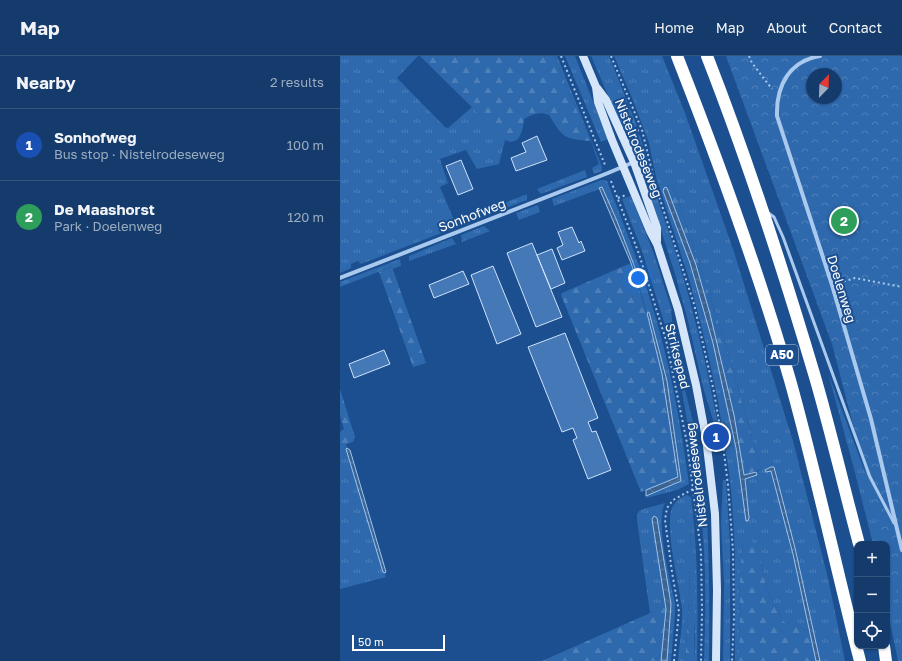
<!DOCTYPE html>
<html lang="en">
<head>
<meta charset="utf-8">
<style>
	body { margin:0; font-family:"Golos Text",sans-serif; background:#1d4271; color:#f1f3f6 }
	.controls { position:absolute; right:12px; bottom:12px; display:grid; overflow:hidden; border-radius:8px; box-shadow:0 1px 3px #0004 }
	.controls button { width:36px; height:36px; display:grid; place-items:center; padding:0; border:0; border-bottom:1px solid #33557e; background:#143b6b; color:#f1f3f6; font:20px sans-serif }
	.compass { position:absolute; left:466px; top:12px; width:36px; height:36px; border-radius:50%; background:#143b6b; box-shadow:0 1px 3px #0004; rotate:23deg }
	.scale { position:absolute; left:12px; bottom:10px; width:93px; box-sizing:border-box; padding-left:4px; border:2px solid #fff; border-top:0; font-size:11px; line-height:14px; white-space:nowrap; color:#fff; -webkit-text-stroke:3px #1b4f8f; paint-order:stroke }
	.you { position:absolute; left:298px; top:222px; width:14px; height:14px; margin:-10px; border:3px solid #fff; border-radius:50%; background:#1a73e8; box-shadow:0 0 0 6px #1a73e833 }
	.badge { display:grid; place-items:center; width:26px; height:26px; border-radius:50%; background:#8c9099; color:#fff; font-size:13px; font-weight:700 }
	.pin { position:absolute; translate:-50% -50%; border:2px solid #fff; box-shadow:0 1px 4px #0006 }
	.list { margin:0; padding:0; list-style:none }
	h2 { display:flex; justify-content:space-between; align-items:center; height:52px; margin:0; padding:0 16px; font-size:17px }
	h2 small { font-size:13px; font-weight:400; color:#9dadc1 }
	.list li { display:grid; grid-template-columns:26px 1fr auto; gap:12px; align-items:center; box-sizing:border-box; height:72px; padding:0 16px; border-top:1px solid #33557e }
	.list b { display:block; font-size:15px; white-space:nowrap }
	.list p { margin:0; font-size:13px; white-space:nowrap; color:#9dadc1 }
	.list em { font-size:13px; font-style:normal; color:#9dadc1 }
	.icon { flex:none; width:22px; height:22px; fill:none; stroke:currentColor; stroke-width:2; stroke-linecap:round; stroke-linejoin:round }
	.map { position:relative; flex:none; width:562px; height:605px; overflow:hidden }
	header { display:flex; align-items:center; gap:24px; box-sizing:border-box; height:56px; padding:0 20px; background:#143b6b; border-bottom:1px solid #33557e }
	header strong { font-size:19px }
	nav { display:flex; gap:22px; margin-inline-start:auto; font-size:14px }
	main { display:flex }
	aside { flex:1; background:#143b6b }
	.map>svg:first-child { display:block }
</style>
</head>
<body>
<header>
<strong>Map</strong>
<nav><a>Home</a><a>Map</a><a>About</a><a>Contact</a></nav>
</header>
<main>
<aside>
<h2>Nearby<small>2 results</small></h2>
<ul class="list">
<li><span class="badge" style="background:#1a4fb4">1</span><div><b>Sonhofweg</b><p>Bus stop · Nistelrodeseweg</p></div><em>100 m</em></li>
<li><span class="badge" style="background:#2e9e5b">2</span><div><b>De Maashorst</b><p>Park · Doelenweg</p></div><em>120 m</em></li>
</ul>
</aside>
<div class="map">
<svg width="562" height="605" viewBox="0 0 562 605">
	<defs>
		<pattern id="grass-tufts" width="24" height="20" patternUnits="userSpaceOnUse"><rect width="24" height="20" fill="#2e69ad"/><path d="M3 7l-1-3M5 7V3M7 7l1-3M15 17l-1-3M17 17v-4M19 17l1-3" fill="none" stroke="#4d80b9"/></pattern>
		<pattern id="forest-firs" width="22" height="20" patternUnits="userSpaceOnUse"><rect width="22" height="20" fill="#2e69ad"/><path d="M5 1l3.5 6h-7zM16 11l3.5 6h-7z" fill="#4d80b9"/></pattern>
		<pattern id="park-crowns" width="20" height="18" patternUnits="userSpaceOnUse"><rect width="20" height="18" fill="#2e69ad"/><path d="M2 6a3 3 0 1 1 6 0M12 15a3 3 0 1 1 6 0" fill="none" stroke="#4d80b9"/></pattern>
		<pattern id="water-waves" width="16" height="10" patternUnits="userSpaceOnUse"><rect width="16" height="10" fill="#3c6290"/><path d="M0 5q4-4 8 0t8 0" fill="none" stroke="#597aa1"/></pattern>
	</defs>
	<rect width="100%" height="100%" fill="#1b4f8f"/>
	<!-- grass -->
	<path fill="url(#grass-tufts)" fill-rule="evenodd" d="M0,0H78L57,22L105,71L108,72L132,51L165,84L159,108L137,113L126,94L100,103L108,127L100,131L117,171L21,208L18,205L11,208V212L0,217Z
		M214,0H217L262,111V115L254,118L252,112L259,108L251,85L228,35Z
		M225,0H235L268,83L261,86Z
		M251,0H269L297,70L284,76Z
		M274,0H322L345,57L393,193L453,385L488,522L505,605H480L455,492L434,411L425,414L426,416L431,415L453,498L470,575L444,566L427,534L421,507L404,484L400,511L399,605H395V496L392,444L389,416L378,345L367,293L350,226L316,121L309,87L293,44ZM333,129L384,283L421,413L416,416L417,419L405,423L409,462V464L407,465L396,392L373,287L350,207L323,135L325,131Z
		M296,77L300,80L302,86L311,126L306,128L291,89L287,81Z
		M245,114L247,121L201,138L197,133Z
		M261,124H264L267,125C283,166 299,207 312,249C330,307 341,368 349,428L337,434L306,442V440L341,425L327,325L309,256L307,257L299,231L302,230L262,132L214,150L212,143Z
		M312,132L314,133C327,171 341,210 351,249C362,290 371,332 379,374H376L363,331L348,265L335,218L308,133Z
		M187,138V144L148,159L146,154Z
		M291,140L314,198L332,255H331L335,288H333L334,295H333L302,195L282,143Z
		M198,149L200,156L179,164L176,157Z
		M144,170L150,175L122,186L121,179Z
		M112,182L116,188L69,205V200Z
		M60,203L61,210L52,213L51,211L0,231V226Z
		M488,317L524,413L535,438L562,522V605H558L547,551V488H533L513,409Z
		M345,334L360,394L363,419L357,425L342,335Z
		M6,388L7,392L6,393L46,521L0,533V390Z
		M383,424H386L390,490V605H383L384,528L381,466Z
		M358,437L366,441C369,496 370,550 369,605H364C366,549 367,493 358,437Z
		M347,439L351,441C358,496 358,550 357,605H354L355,582L351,467L349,546L345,605H338C339,589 343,568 342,553C340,531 323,468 333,450C336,444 342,441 347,439Z
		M325,447C315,465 330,524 335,546V557L331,605H327L331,548L317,462L312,463L326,551L310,557L297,464V458L300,454Z"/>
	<!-- forest -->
	<path fill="url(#forest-firs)" d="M80,0H214L228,35L251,85C224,83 223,82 209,59C200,55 192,58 184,63C183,74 180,91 165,84Z
		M333,129L384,283L421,413L404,419L394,359L370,258L356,209L327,132L326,131Z
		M291,207L308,262L322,318L338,421L301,436L221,239L222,237Z
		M52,211L86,307L73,311L39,216Z
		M0,333L15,381L13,386L0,390V376L4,373L0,360Z
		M351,459L355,529L354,605H345L349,546Z
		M410,479L421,507L427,534L444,566L470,575L476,605H399L400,511L404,484Z
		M326,551L321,605H202L317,554Z"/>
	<!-- park -->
	<path fill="url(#park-crowns)" fill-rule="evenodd" d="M386,0H562V558L547,501V488H544L492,288ZM472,18H496V42H472Z"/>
	<!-- water -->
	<path fill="url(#water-waves)" stroke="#9cc4f0" d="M262,131L277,165L302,230L299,231L291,207L260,134L259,132Z
		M326,131L327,132L356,209L370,258L394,359L404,419L416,416L417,419L405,423L409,462L408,465H406L396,392L373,287L350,207L323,135L324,132Z
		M309,256L327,325L341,425L306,440V434L338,421L322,318L307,257Z
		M7,392L10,394L46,516L45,517L43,516L6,393Z
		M431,411H434L455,492L480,605H476L453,498L431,415L426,416L425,414Z
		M314,460L317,462L331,548L327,605H321L326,553L312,463Z"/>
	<!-- building -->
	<path fill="#4478b7" stroke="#cfe3fa" d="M197,80L207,104L176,115L171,102L186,96L182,87Z
		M121,104L133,133L118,139L106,110Z
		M232,171L239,187L241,185L245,195L222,204L217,192L223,189L218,176Z
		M192,187L222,261L196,271L167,197Z
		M212,193L225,227L211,233L197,199Z
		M153,210L181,278L157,288L131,219Z
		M123,215L129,228L94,242L89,229Z
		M225,277L258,362L248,366L252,376L256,375L271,414L248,423L233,384L237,382L233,372L222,376L188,291Z
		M44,294L50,308L14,322L9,308Z"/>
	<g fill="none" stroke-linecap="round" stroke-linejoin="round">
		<!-- path -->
		<path stroke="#a9c9ee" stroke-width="2" stroke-dasharray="2 3" stroke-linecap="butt" d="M221,0L265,109
			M271,0L302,74L315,128L354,248L374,336L383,389L388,429L393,494L394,561L392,605
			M409,0L412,7L432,33
			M292,75L302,74
			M271,125L299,198L326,284L347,387L361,496L362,556L361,605
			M278,142L286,139
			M499,227L515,222L562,231
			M334,605L339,556L332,516L325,464L327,452L333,444L353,433"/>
		<!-- lane -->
		<path stroke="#a9c9ee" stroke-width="3" d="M427,156L434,161L443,181L530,421L554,467"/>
		<!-- street -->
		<path stroke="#a9c9ee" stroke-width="4" d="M480,0C449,5 436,30 437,60L492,229L531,363L562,494
			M0,222L268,117L294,106"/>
		<!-- secondary -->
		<path stroke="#d6e6fa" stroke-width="8" d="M243,0L256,31L258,46L272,84L310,175L317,188L338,253L356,329L366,382L375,458L377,534L376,605
			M257,32L266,44L294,106L317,172V185"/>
		<!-- highway -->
		<path stroke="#fff" stroke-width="12" d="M337,0C379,107 418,214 450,324C476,417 496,512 520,605
			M367,0C408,105 443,213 475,321C491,376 504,432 519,488
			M544,590L546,605"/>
	</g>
	<g text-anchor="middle" stroke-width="4" stroke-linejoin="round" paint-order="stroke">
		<!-- shield labels -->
		<rect fill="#1b4f8f" stroke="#bbcadd" stroke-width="1" x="426" y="289" width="32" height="20" rx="3"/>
		<g font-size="12" font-weight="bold" fill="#fff">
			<text x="442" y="303">A50</text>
		</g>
		<!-- street labels -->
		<g font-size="13" fill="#fff" stroke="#1b4f8f">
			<text transform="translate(299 92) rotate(68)" y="5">Nistelrodeseweg</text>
			<text transform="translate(132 159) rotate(-21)" y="5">Sonhofweg</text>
			<text transform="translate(502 233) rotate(73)" y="5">Doelenweg</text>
			<text transform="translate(338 300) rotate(76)" y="5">Striksepad</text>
			<text transform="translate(356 419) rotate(-97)" y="5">Nistelrodeseweg</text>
		</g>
	</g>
</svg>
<div class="controls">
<button>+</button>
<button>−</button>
<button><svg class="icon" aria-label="locate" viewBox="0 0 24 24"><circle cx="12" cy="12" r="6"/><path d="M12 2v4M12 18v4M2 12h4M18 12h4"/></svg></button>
</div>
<svg class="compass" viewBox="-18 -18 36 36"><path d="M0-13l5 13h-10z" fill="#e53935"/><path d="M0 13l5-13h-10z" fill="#9dadc1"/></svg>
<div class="scale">50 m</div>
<div class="you"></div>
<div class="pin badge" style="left:376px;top:381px;background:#1a4fb4">1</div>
<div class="pin badge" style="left:504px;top:165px;background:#2e9e5b">2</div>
</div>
</main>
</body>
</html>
